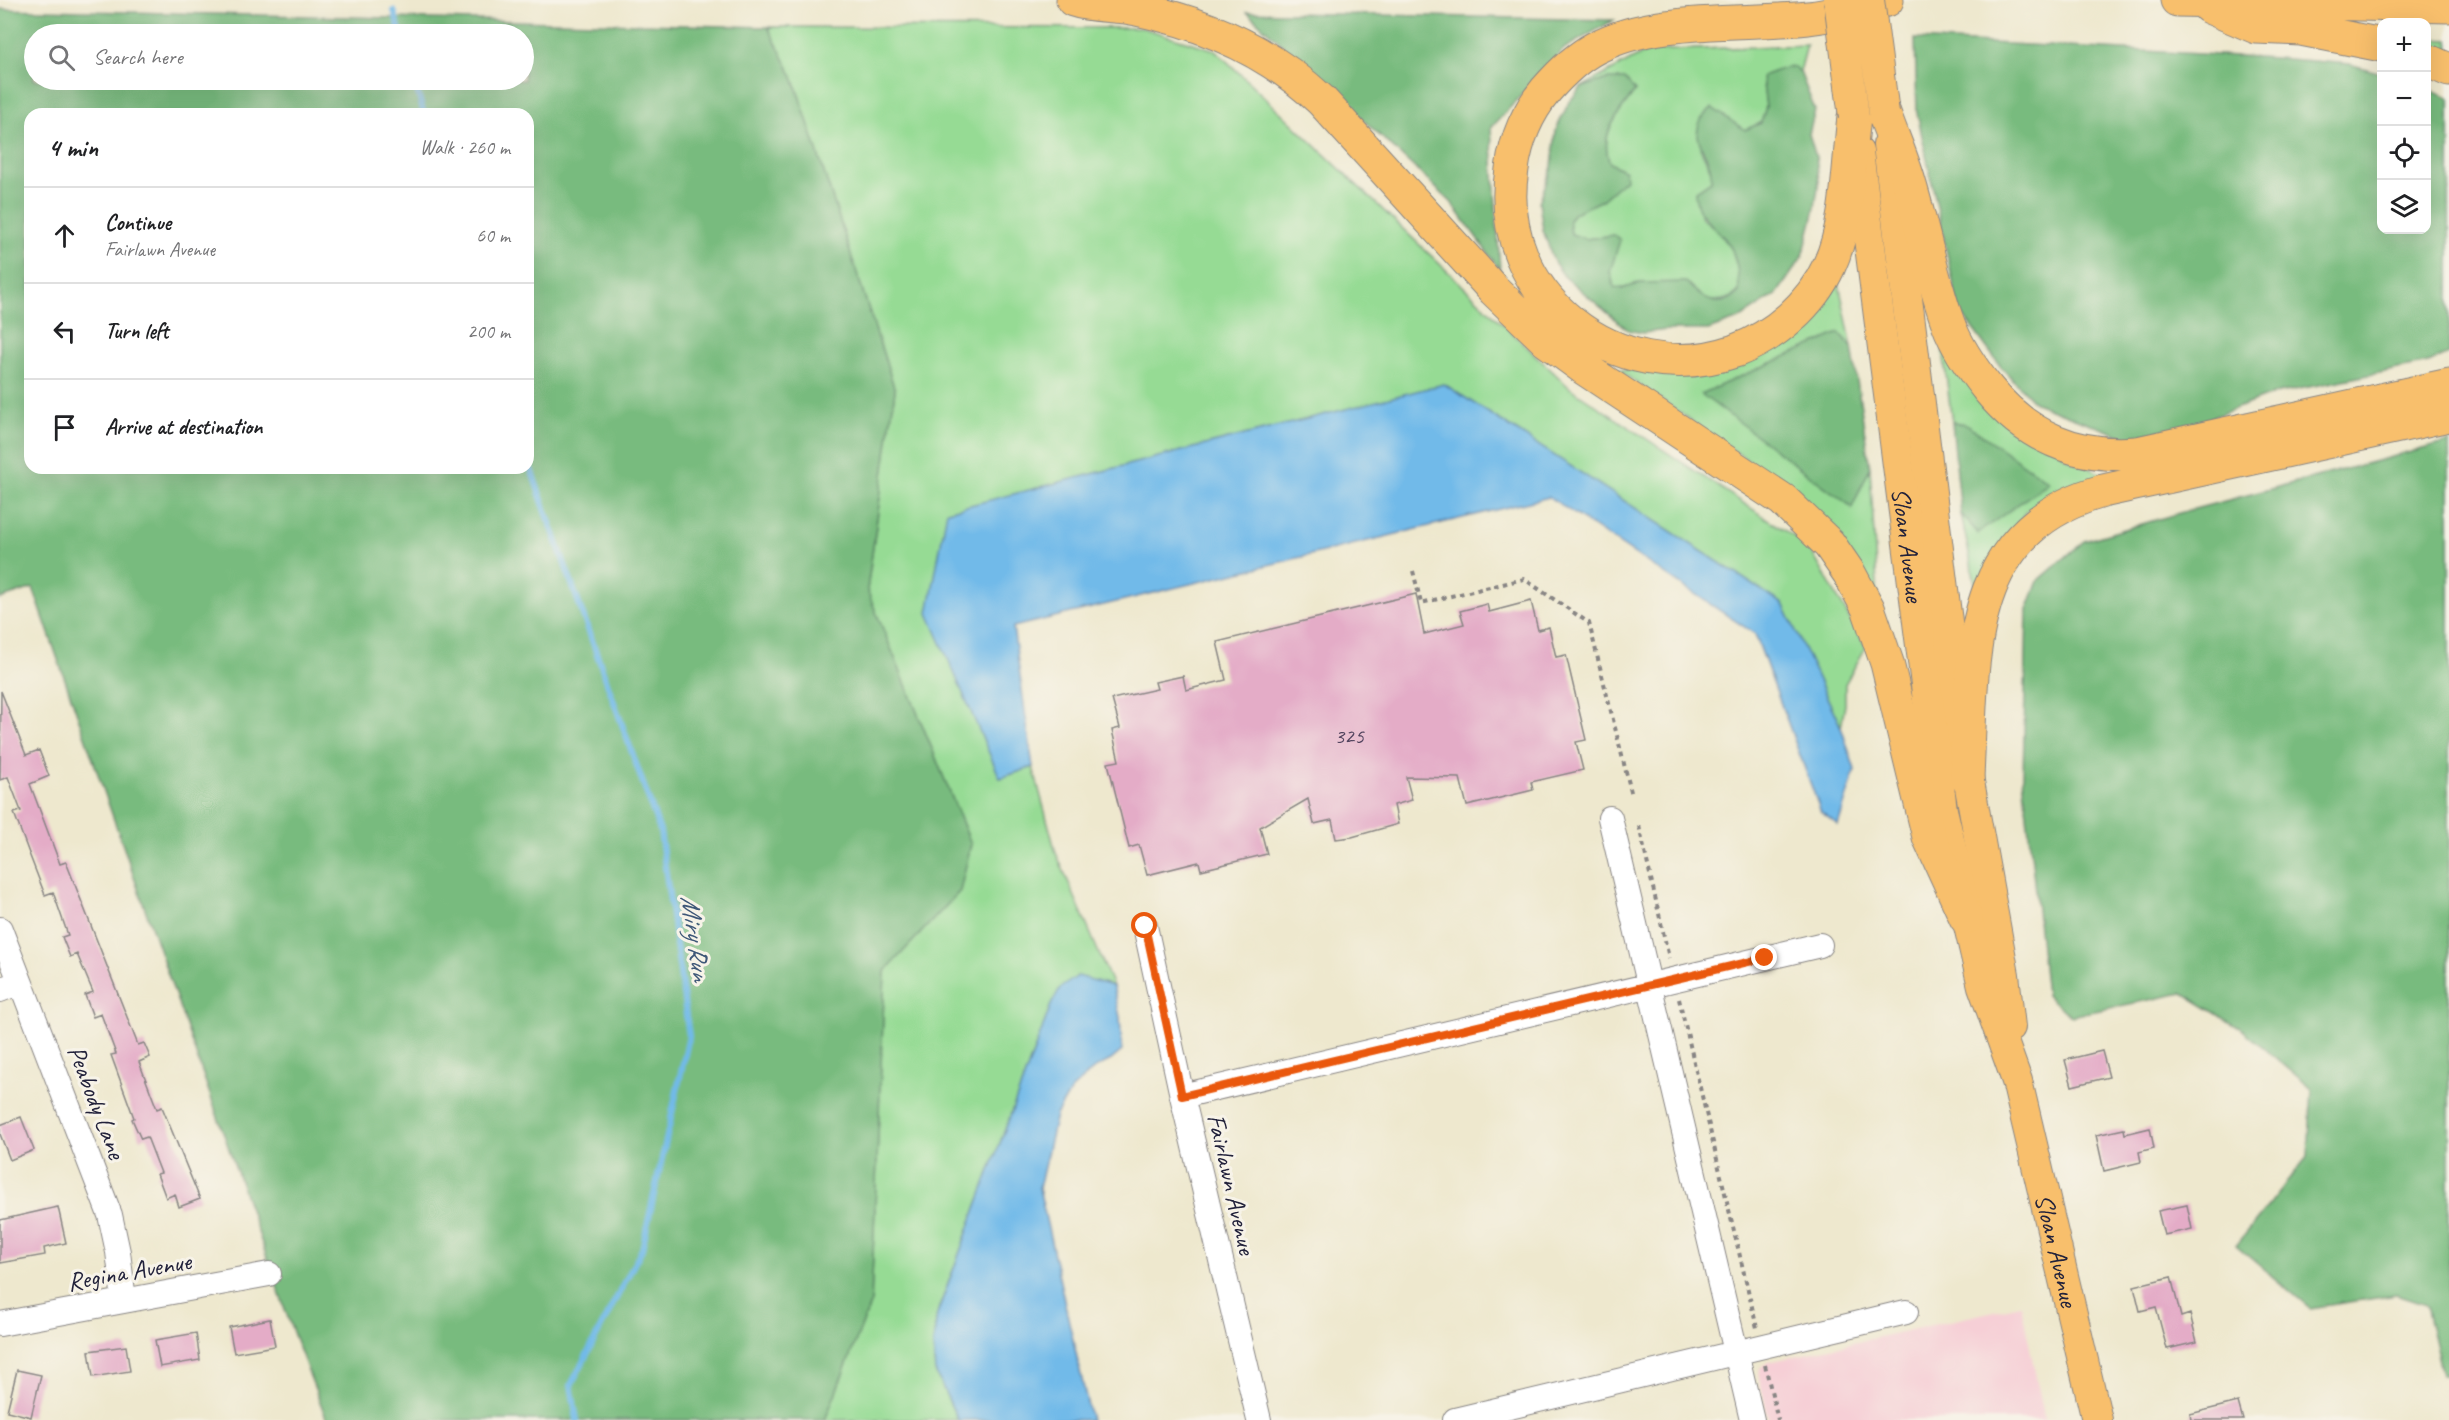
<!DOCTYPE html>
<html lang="en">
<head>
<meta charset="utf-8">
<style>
	body { margin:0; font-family:Caveat,sans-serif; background:#f2f2f2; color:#202124 }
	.controls { position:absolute; right:18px; top:18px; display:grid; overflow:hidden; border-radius:12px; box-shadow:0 6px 24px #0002 }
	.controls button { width:54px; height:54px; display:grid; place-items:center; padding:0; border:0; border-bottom:2px solid #e0e0e0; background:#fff; color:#202124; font:30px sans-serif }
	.stop { position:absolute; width:18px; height:18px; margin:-14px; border:4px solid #ea580c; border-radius:50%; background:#fff }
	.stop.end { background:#ea580c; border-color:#fff; box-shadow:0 2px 6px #0008 }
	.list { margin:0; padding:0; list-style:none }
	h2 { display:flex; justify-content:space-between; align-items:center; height:78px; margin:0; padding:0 24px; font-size:26px }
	h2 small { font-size:20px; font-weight:400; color:#757577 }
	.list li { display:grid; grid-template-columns:39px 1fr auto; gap:18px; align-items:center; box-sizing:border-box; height:96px; padding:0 24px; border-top:2px solid #e0e0e0 }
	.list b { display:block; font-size:22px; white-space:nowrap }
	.list p { margin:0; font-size:20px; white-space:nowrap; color:#757577 }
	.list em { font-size:20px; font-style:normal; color:#757577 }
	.icon { flex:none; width:33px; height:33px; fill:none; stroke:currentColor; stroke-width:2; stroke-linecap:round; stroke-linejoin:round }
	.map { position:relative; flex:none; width:2449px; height:1420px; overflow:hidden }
	.search { position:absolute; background:#fff; box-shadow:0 6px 24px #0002; left:24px; top:24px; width:510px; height:66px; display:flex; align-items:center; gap:15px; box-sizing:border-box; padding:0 21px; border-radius:33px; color:#757577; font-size:22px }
	.panel { position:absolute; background:#fff; box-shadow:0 6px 24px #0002; left:24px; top:108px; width:510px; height:366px; border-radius:18px }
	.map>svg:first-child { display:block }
</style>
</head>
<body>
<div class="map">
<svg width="2449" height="1420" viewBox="0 0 2449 1420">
	<rect width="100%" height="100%" fill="#f7f3e8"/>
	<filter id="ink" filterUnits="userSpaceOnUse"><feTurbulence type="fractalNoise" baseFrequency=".0167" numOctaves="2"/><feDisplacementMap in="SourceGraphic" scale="12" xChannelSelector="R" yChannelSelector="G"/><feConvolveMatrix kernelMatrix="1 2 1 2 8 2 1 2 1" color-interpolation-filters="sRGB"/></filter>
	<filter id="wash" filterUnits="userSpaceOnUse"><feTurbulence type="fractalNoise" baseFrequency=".008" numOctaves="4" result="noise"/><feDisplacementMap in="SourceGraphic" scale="24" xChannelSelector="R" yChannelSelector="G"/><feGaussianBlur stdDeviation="1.35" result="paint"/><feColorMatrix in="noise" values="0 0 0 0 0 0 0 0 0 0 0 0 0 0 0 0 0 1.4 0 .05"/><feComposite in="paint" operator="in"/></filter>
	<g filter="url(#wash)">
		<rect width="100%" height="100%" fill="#eee8ce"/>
		<!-- built -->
		<path fill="#f6cfd6" d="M2021,1305L2045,1420H1769L1759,1378L1760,1368L1769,1362Z"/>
		<!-- green -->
		<path fill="#96db94" stroke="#5c7e68" stroke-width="1.5" d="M768,27L1143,28L1215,50L1570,388L1808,546L1866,647L1845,684V705L1841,727L1783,604L1444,384L947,511L1000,778L1033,767L1056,853L1113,986L1077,976L1051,1005L937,1314L933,1344L935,1371L958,1420H825L871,1302L885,971L960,891L971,844L867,590L895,390L793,77Z
			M2426,39L2449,40V53L2427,41Z
			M1807,45L1800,72L1795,67L1762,76L1766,107L1761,123L1700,148L1712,173L1711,181L1695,192L1702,218L1716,229L1732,249L1739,274V291C1714,317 1671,283 1641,283C1631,283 1625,290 1614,287L1610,272L1614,235L1586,239L1571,234L1569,220L1574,213L1602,200L1625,171L1610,163C1598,132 1618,116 1635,91L1607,79L1580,88L1647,51Z
			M1839,284L1852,347L1839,333L1852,507L1870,468L1878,602L1762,470L1618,370L1718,367L1792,334Z
			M1943,350L2067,458L2108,477L2026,511L1976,588L1961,514L1978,533L1966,424L1952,422Z"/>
		<!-- forest -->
		<path fill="#78bb7e" stroke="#4d6e5c" stroke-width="1.5" fill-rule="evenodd" d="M0,9L768,27L793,77L895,390L867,590L971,844L960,891L885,971L871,1302L825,1420H327L294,1335L33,588L0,599ZM34,34H524V80H34ZM30,114H528V468H30Z
			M1247,12L1614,20L1565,48L1491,128L1500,270L1451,202Z
			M1915,39L2276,58L2350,64L2381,73L2382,230H2426L2427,89L2449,98V354L2428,363L2274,394L2200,422L2127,438L2035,403L2001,367L1959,310L1917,113Z
			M1787,67H1795L1800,72L1815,110L1809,134L1816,157L1819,181L1814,213L1803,256L1777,294L1739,319L1708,330H1666L1643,333L1628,330L1564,276L1554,262L1543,230L1539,202L1552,167L1556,130L1569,102L1581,88L1607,79H1625L1635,91C1618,116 1598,132 1610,163L1625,171L1626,179L1602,200L1574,213L1569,220L1571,234L1586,239L1614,235L1620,240L1610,272L1614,287L1622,289L1640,283L1686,282C1702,299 1719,312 1739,292C1739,278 1738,263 1732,250C1721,226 1696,222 1695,192L1711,181C1715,153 1678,135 1712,108L1745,130L1761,123L1766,107L1762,76Z
			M1839,333L1852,347L1870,468L1852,507L1701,394Z
			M1952,422L1966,424L2049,482L1978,533L1961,514Z
			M2449,442V1375L2442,1374L2426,1305L2396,1295L2310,1308L2236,1246L2308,1156L2312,1089L2243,1030L2183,993L2071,1016L2046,995L2023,777L2027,610L2038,581L2084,541L2183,512Z"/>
		<!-- water -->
		<path fill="#71bae9" stroke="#4a6e92" stroke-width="1.5" d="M1444,384L1783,604L1841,727L1855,770L1838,825L1821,812L1755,634L1549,497L1013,627L1033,767L1000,778L928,613L947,511Z
			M1078,976L1113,986L1120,1017L1122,1051L1111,1060L1095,1068L1071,1090L1056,1115L1039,1188L1091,1420H958L935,1371L933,1344L937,1314L1051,1005L1060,988Z"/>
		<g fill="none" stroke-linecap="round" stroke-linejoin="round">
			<!-- stream -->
			<path stroke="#71bae9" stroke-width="6" d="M394,11L401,34
				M414,80L424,114
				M528,461L660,831L689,1036L642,1249L571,1385L577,1420"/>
		</g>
		<g id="blocks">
			<!-- building -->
			<path fill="#e4acc7" d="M1416,594L1424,634L1464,624L1460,611L1487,604L1489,612L1531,601L1538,630L1549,627L1556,657L1566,655L1586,740L1576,742L1583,770L1531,782L1533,790L1467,806L1460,778L1406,777L1412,800L1394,805L1398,824L1352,837L1336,839L1332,820L1314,824L1308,799L1260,827L1267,854L1201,870L1199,862L1147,875L1139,845L1129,848L1108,763L1119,761L1112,730L1120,728L1112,699L1157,689L1155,682L1183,676L1186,690L1226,680L1217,642Z
				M1,691L26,755L39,750L49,776L30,784L60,864L66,862L138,1045L144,1043L150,1057L139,1062L157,1109L162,1107L200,1199L179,1207L175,1194L166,1198L157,1174L161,1173L147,1137L141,1139L132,1119L134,1118L111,1055L116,1054L101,1014L93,1017L85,995L93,992L77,954L70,957L62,937L68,935L53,892L45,895L30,856L14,813L21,811L8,777L0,780Z
				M2102,1051L2109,1077L2072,1086L2065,1060Z
				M21,1117L34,1150L10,1160L0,1134V1125Z
				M2150,1128L2154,1148L2139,1152L2141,1162L2104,1171L2096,1135L2124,1129L2125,1134Z
				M2187,1205L2192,1229L2164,1235L2158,1211Z
				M58,1207L66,1243L44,1248L45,1255L0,1263V1220Z
				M2171,1277L2181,1317L2190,1314L2197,1342L2167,1349L2156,1307L2140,1311L2134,1286Z
				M270,1319L275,1346L234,1353L229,1327Z
				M196,1333L200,1360L160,1367L155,1340Z
				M126,1346L130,1371L93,1377L89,1351Z
				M17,1370L41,1375L31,1417L7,1411Z
				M2238,1402L2243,1420H2191L2190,1414Z"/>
		</g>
	</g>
	<g filter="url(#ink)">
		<use href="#blocks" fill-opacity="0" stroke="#888584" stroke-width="1.5"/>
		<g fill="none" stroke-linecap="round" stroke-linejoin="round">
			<defs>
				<path id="minor" d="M1610,818L1752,1420
					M1145,926L1182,1096L1259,1420
					M0,929L110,1215L118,1252L124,1300
					M0,990L20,982
					M1182,1096L1820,945
					M0,1324L269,1274
					M1455,1420L1906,1312"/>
				<g id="major">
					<path d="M1888,145L1962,743L2004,975L2010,1027"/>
					<path id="s1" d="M1858,152L1942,810L1983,986L2017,1081L2097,1420"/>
				</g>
				<path id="highway" d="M1073,0C1093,7 1116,4 1137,9C1205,23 1270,52 1321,100L1494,290L1547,341L1585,369L1783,500L1829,544L1849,573L1868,608L1887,663L1929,837L1966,918
					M2177,0L2449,6
					M2209,7L2256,27L2301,29L2382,45
					M2426,60L2449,70
					M1884,113C1892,136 1902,158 1909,182C1923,228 1931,277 1948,323C1957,348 1972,369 1988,389C2027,437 2076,458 2137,453L2449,385
					M1854,117C1848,164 1849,223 1829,266C1811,305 1775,336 1735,351C1617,392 1492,295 1512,169C1516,140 1527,113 1546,90C1560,74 1576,58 1595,48C1654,16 1742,25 1808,18C1834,16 1861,6 1887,0
					M1967,778C1973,659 1962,530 2103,491L2449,415"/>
			</defs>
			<!-- minor casing -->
			<use href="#minor" stroke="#888584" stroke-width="26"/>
			<!-- major casing -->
			<use href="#major" stroke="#888584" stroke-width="32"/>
			<!-- highway casing -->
			<use href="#highway" stroke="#888584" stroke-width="35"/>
			<!-- path -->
			<path stroke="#888584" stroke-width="4" stroke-dasharray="4.5 4.5" stroke-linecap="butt" d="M1413,571L1421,603L1524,579L1589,623L1632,796
				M1639,826L1669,958
				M1679,999L1757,1328
				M1765,1365L1778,1420"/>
			<!-- minor -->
			<use href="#minor" stroke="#fff" stroke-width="24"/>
			<!-- major -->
			<use href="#major" stroke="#f8bf6c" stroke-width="30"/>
			<!-- highway -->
			<use href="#highway" stroke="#f8bf6c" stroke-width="33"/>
			<defs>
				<path id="major-bridge" d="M1839,0L1854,117
					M1869,0L1884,113"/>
			</defs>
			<!-- major-bridge casing -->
			<use href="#major-bridge" stroke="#888584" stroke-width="32" stroke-linecap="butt"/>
			<!-- major-bridge -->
			<use href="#major-bridge" stroke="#f8bf6c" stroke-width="30"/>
		</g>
	</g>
	<g fill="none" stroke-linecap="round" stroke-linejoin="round" filter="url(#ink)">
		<!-- route -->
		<path stroke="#ea580c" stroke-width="8" d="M1145,926L1182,1096L1765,958"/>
	</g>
	<g text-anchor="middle" stroke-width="6" stroke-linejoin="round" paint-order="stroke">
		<!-- number labels -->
		<g font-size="22" fill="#52445e">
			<text x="1349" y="743">325</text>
		</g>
		<!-- street labels -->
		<g font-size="26" fill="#22223b" stroke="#f7f3e8">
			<text dy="9" stroke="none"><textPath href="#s1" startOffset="396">Sloan Avenue</textPath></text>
			<text transform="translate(97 1102) rotate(69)" y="9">Peabody Lane</text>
			<text transform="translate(1232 1184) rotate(77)" y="9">Fairlawn Avenue</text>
			<text dy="9" stroke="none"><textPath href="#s1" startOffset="1119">Sloan Avenue</textPath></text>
			<text transform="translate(129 1271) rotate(-10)" y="9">Regina Avenue</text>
		</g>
		<!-- water labels -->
		<g font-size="27" font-style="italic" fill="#3e5778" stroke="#f7f3e8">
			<text transform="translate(696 938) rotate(82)" y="9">Miry Run</text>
		</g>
	</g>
</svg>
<div class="controls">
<button>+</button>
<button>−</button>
<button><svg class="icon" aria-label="locate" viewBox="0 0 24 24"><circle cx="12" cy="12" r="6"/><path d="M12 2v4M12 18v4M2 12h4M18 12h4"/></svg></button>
<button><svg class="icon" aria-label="layers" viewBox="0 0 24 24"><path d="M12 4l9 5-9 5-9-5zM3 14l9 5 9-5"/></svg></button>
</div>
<div class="stop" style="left:1145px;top:926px"></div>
<div class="stop end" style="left:1765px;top:958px"></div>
<div class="search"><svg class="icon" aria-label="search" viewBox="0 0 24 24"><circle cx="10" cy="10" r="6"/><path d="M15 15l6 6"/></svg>Search here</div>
<section class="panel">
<h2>4 min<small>Walk · 260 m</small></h2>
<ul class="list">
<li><svg class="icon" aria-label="ahead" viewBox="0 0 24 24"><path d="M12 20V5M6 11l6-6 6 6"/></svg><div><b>Continue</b><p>Fairlawn Avenue</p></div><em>60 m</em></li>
<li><svg class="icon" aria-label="left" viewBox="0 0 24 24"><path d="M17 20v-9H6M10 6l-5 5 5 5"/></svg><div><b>Turn left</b></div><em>200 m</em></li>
<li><svg class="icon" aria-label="arrive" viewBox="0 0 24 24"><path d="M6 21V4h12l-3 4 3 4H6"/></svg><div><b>Arrive at destination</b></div></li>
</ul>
</section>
</div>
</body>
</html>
